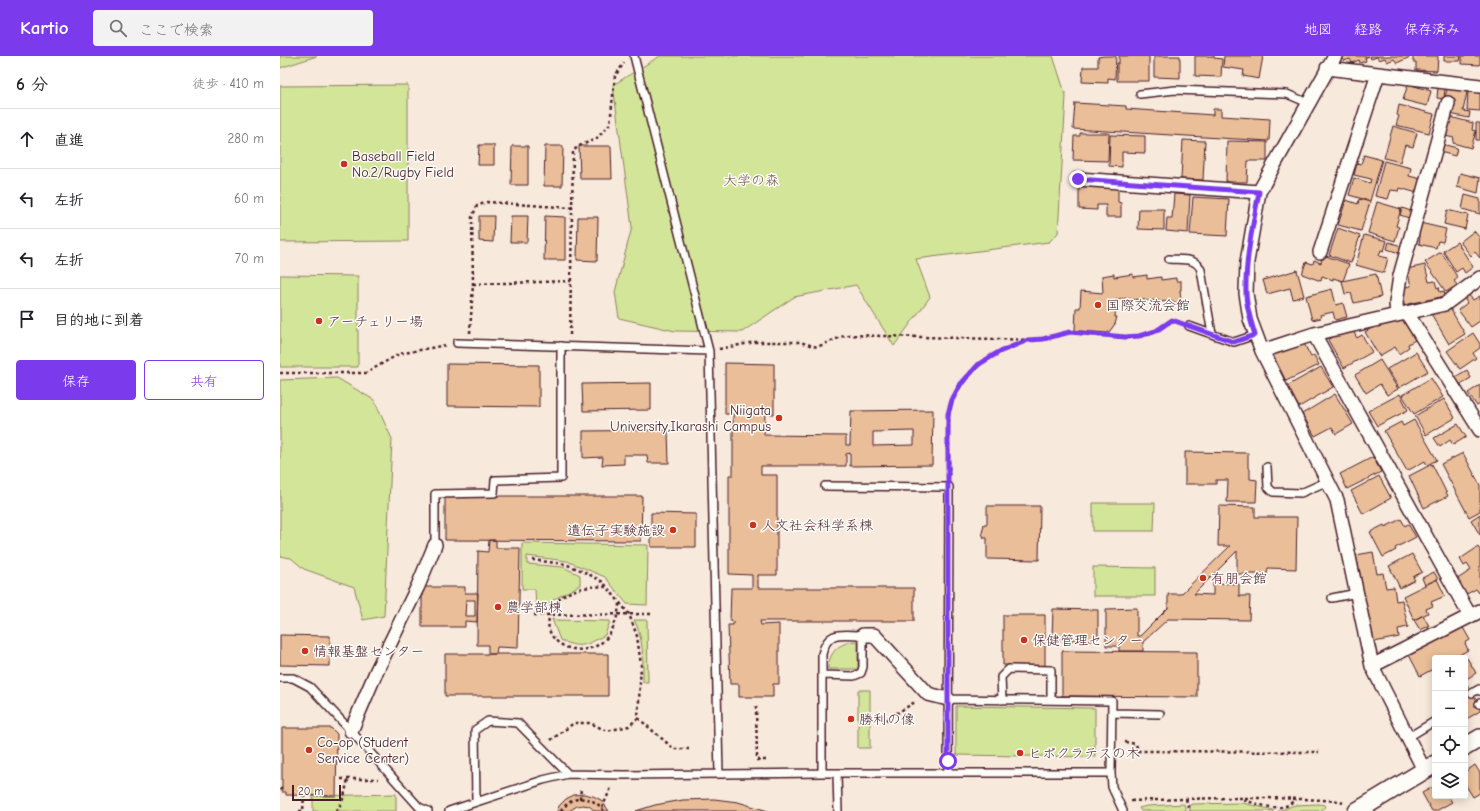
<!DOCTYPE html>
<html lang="ja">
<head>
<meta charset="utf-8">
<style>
	body { margin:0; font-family:"Comic Neue","Klee One",sans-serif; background:#f2f2f2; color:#202124 }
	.controls { position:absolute; right:12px; bottom:12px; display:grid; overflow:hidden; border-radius:4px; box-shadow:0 2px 10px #0003 }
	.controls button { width:36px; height:36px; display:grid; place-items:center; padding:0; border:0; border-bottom:1px solid #e0e0e0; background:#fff; color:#202124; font:20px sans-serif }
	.scale { position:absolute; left:12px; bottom:10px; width:49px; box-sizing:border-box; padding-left:4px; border:2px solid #4a1f2b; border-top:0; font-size:11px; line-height:14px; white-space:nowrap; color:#4a1f2b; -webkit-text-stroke:3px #fdfcf7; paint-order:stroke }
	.stop { position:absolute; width:12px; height:12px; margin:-9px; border:3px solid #7c3aed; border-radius:50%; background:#fff }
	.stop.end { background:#7c3aed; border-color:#fff; box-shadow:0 1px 4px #0008 }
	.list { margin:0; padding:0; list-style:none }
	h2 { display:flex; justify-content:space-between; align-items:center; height:52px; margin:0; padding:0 16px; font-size:17px }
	h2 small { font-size:13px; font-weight:400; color:#757577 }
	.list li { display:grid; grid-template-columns:26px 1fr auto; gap:12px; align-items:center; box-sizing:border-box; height:60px; padding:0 16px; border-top:1px solid #e0e0e0 }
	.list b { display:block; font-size:15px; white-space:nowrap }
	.list em { font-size:13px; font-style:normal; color:#757577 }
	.actions { display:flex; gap:8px; padding:12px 16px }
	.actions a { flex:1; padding:9px 0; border:1px solid #7c3aed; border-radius:4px; text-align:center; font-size:14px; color:#7c3aed }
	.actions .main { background:#7c3aed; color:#fff }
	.icon { flex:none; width:22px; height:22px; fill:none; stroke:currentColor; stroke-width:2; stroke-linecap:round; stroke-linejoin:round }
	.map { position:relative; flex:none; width:1200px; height:755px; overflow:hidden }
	header { display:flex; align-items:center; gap:24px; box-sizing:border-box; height:56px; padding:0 20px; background:#7c3aed; color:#fff }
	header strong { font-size:19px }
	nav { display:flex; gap:22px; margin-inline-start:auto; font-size:14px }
	.search { width:280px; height:36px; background:#f2f2f2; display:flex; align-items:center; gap:10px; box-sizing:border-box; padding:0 14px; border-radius:4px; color:#757577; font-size:15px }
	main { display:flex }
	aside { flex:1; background:#fff }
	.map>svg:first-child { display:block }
</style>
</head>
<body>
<header>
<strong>Kartio</strong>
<div class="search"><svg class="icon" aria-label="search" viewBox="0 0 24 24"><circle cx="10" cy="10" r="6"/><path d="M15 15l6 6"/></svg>ここで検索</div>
<nav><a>地図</a><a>経路</a><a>保存済み</a></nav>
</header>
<main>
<aside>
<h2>6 分<small>徒歩 · 410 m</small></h2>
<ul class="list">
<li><svg class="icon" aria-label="ahead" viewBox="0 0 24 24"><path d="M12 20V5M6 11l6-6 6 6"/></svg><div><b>直進</b></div><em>280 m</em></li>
<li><svg class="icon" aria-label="left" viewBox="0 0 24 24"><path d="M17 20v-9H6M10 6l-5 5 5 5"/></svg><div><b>左折</b></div><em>60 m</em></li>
<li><svg class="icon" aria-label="left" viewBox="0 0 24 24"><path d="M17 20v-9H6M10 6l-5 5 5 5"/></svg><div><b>左折</b></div><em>70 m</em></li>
<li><svg class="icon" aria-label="arrive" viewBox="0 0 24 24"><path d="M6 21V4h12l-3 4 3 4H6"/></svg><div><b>目的地に到着</b></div></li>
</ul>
<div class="actions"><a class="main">保存</a><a>共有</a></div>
</aside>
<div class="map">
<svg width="1200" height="755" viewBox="0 0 1200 755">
	<rect width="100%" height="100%" fill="#f7e9db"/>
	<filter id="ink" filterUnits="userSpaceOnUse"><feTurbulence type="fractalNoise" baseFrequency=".025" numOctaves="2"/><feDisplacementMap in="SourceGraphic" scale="8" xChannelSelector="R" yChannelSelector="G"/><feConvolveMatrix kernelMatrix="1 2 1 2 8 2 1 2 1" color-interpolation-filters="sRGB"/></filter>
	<g filter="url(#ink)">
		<!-- green -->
		<path fill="#d3e598" stroke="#8e8262" d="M0,0H37L0,12Z
			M380,0H773L786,40L778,177L769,186L636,203L650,241L614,290L576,229L514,241L462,276L395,275L339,262L335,236L352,171L333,29Z
			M128,29V185L0,186V30Z
			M0,219L78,220V311H0Z
			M57,322L94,344L112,383L104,560L83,564L74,531L24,513L11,502L0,500V324Z
			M813,447H875L874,475H813Z
			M242,487L368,489L367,549L347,548L325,521L287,505L247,500V508L283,511L300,519V529L271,545L267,551H256L255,533H242Z
			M813,511L875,512V540H813Z
			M272,563L275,564L330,565L325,579C305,590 301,593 280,584Z
			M354,564H367L368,626H363C363,605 364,582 354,564Z
			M578,585V613H548C549,595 560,586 578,585Z
			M578,634H590V692H578Z
			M676,650L815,652V701L676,699Z
			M116,738V755H33V740Z
			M962,747L990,753L994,755H910V749L912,748Z
			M904,748L906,755H861L859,752L867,750Z
			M1039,748L1045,749L1046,751L1040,755H998L1015,749Z"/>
		<!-- building -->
		<path fill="#e9be99" stroke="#4a1f2b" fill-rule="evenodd" d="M824,0H836L835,23L828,22V27L802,26L803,11H818V1Z
			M839,0H869V25H837V7H839Z
			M874,0H900V22L874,21Z
			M915,0H934V2L942,3L941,21L915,20Z
			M944,0H983L979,23L963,20L964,14L943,11Z
			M1063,0H1089L1085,2L1086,5L1080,7L1079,4L1072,7L1070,3L1064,5Z
			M1090,0H1130V1L1117,7L1114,3L1107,6L1105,2L1099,4L1097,1L1091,3Z
			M1133,0H1158L1157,15L1136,14V6H1133Z
			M1164,0H1181L1180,5H1164Z
			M1182,0H1200V9L1182,8Z
			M1128,28L1151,35L1147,50L1123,44Z
			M1158,31H1165L1164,43L1157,42Z
			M1167,32L1187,36L1183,55L1190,56L1189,62L1170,58L1165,43Z
			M1188,36L1200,37V55L1187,54Z
			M795,47L846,50V53L933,59V53H941V60L990,63L989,85L793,73Z
			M1119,49L1154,58L1149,77L1116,69L1119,60L1117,59Z
			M1170,61L1193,67L1192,74L1196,75L1191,92L1173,87L1174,82L1165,80Z
			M1196,67H1200V84H1196Z
			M1113,70L1137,77L1133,91L1125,89L1120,106L1104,102Z
			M800,77H829L828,105L793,104L794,80H800Z
			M830,79L865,80V97L842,96V111L829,110Z
			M903,84L925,85L923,124L901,123Z
			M947,85L987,86V105H968L967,126H946Z
			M1162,88L1177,92L1175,100L1160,96Z
			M199,89H214V109H198Z
			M232,90H248V129H231Z
			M265,90H283L282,130H264Z
			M299,90H331L332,123H300Z
			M1084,99L1102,104L1090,145L1069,139L1074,122L1090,127L1091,123L1074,119L1077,107L1081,108Z
			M1104,105L1131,112L1129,120L1141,123L1137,137L1120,132L1119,135L1111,134L1108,143L1095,140Z
			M1180,117L1200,122L1198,137L1177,131Z
			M799,130L838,131V146L841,147V161H826V149H817V154L799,153Z
			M894,138L910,139L908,177L886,175L887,162H892Z
			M1185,139L1200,143V158L1182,153Z
			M913,141L949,143L947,180L910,178Z
			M1079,143L1090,146L1081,175L1058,169L1066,144L1078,148Z
			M1097,146L1121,153L1116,170L1119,171L1115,185L1088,177Z
			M1122,152L1131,155L1129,162L1120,159Z
			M859,153H884V174L858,173Z
			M1167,154L1188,159L1185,173L1164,168Z
			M199,160H214L213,186L199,185Z
			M231,160H248L247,186H230Z
			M265,160L285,161V204H264Z
			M298,161H318L317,205L297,204Z
			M1140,167L1166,173L1163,186L1158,185L1156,192L1139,188L1140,181L1136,180Z
			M1058,172L1080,180L1071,207L1049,199Z
			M1194,175L1200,182V202L1195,196L1191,200L1180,186Z
			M1084,179L1107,185L1104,195L1101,194L1099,200L1108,202L1104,217L1076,209Z
			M1109,186L1121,190L1119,197L1107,193Z
			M1177,186L1193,211L1185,217L1182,212L1176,216L1163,195Z
			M1161,196L1178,222L1174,225L1177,229L1166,236L1145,206Z
			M1043,199L1069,208L1063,225L1053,222V224L1042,220L1041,225L1022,218L1026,206L1033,208L1034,204L1041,207Z
			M1145,209L1149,226L1155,225L1157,232L1159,231L1160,236L1164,235L1165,240L1124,249L1120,232L1131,230L1127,213Z
			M1017,214L1024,240L1013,243L1010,232L987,238L983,224Z
			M834,218V221L853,218V221L867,219V223L881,221V224L896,222V225H901V234H900L901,247H893V245L879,246V244L864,245V243L850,244V242L836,243L835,261H837L835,268L829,276L827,277L795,275L796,252H800L801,235L823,237L822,220Z
			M1096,218L1101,241L1074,247L1071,237L1065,238L1062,225Z
			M1052,233L1056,249L1063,247L1067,261L1055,264L1053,256L1040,259L1041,262L1032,264L1026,240Z
			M1188,238L1193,244L1200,240V265L1191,271L1178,254L1187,247L1184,242Z
			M1168,249L1185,278L1169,288L1150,256Z
			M1121,261L1135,284L1128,288L1129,291L1119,298L1115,291L1099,300L1085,276L1106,264L1109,268Z
			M1065,274L1067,278L1073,275L1077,282L1082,279L1092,296L1064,312L1048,284Z
			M1193,277L1200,288V292L1193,297L1196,302L1180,313L1167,295Z
			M1022,284L1031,301L1034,299L1039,309L1006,325L993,299Z
			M1136,296L1148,315L1119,332L1107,313Z
			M1100,304L1118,333L1107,339L1100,328L1086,337L1075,319Z
			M445,307L494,308V358H485L484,379L566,380V389H570L571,355L653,354L652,409L570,410V397L566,398V410H481V419H497V519H478V532H634V565H480L481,569L499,568V628H493V641H459V628H450L448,569H453V565H450L451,532H472V519L449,518V419H453V358H445ZM634,375V389L593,390V376Z
			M167,308L259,309V351L167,350Z
			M1041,311L1053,331L1019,351L1007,330Z
			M1187,314L1191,322L1179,329L1175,321Z
			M1151,322L1163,341L1134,358L1122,339Z
			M371,327V354L303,355L302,328Z
			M1200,329V348L1197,350L1188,337Z
			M1055,338L1073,368L1056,378L1052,371L1035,380L1022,358Z
			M1120,338L1128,354L1097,370L1088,355Z
			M1164,343L1175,362L1146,379L1135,360Z
			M1134,364L1157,404L1147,409L1145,405L1127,415L1104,375L1121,366L1123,370Z
			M1178,368L1186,381L1173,389L1170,384L1160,391L1154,382Z
			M388,374L389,407H368L367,399H344V408L322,409L323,401L303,402V375Z
			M905,396L968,397V412L970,413V423L977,424L976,446H947L948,424H936V428H905Z
			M1183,397L1200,429V455L1189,461L1161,408Z
			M1093,401L1101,416L1067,433L1060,418Z
			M1152,408L1168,440L1144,452L1129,420Z
			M1099,420L1111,442L1083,458L1071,435Z
			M165,440H362L361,485L165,484Z
			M707,450H760L759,504L707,503V482H704L702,477L704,468H707Z
			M939,450L975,451V461H1017L1016,513L988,512L987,518H957V495L914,538L933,539V527L959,528V540H970L969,564L888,563L863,586V595H839V590H826V553L857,552V580H860L888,552V538H901L950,490H938Z
			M371,457L416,458V491H371Z
			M1200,458V479L1191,464Z
			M1121,463L1125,470L1128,468L1136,481L1115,492L1116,494L1103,501L1090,476L1104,469L1105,471Z
			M209,484H216V492H240L238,592L217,591L216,598H208V589H197L198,495L208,496Z
			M1198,491L1200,494V537H1199L1196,533L1185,539L1176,524L1191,514L1187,508L1184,510L1180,503Z
			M1093,496L1097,518L1103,517L1106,532L1114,531L1116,545L1122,544L1128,571L1118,573L1119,581L1094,586L1076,499Z
			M1132,498L1142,516L1133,521L1135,524L1120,532L1109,510Z
			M1154,516L1158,523L1145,529L1142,522Z
			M1157,523L1165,540L1151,546L1153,550L1146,553L1148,557L1134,564L1123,540Z
			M142,531H185V537H198L197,566L185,565V571H142ZM186,544H195V560H185Z
			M773,553L818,554V584H772Z
			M723,559H765V610L723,609Z
			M1143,559L1149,570L1140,574L1134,564Z
			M1181,568L1190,584L1185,587L1188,594L1174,602H1155V612L1140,620L1128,597Z
			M0,579L50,580V610L0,609Z
			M782,595L917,596V641L782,640Z
			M165,598H328V640H165Z
			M1187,602L1196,617L1185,624V604Z
			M1185,625L1200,650V655L1185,664Z
			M2,672H51L57,678L56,740L6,739V736H2Z
			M1195,709L1200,717V737L1193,741L1185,728V716Z
			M1155,730V740H1168L1172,746L1156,755H1152L1142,737Z
			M304,738L313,740L321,744L329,755H315L309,750L303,749L297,750L289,755H277L279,750L286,743L294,739Z
			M434,743L458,746L488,755H356L375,749L403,744Z"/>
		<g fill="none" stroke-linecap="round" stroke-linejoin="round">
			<defs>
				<path id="service" d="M354,0L429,295L439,718
					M860,38L895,34L1007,38L1028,47
					M889,203C901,204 916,201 921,214L932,278
					M909,270L954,286L975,279
					M177,287L429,295
					M987,411L988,431L993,436L1021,437L1048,425
					M545,430L669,431L668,717
					M155,489V438L214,437L215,424L281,422V290
					M1052,542L1077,537
					M542,619L574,620L581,617L583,611V579C562,579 548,573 542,598V717
					M0,622H13L30,631L71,675L139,751L148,755
					M1192,637L1199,633L1200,635
					M668,643L832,645L831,717
					M722,644L721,621L729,613L771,614V644
					M1199,648L1200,647
					M832,657L880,658
					M1127,682L1155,665
					M557,717L558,755
					M196,745L195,674L208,665L238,667L288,718
					M169,755L263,724L288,718L344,719L542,717H831L832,731L843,755"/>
				<path id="minor" d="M1055,0L979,136L967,206L966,237L970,263L982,295L1057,444L1092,610L1144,714
					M1047,12L1200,30
					M798,123L979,136
					M1040,196L1098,18
					M1127,257L1200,374
					M1117,259L1116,247L1120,220L1168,47
					M1034,278L1190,560
					M982,295L1034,278L1165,248L1200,222
					M583,579H594L648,638L668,643
					M1092,610L1200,555
					M71,675L97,614L138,530L155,489"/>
				<path id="tertiary" d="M1185,691L1200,682
					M1077,755L1155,708"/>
			</defs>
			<!-- service casing -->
			<use href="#service" stroke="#4a1f2b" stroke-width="10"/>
			<!-- minor casing -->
			<use href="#minor" stroke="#4a1f2b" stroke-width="16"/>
			<!-- tertiary casing -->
			<use href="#tertiary" stroke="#4a1f2b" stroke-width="20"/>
			<!-- path -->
			<path stroke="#4a1f2b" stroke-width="2.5" stroke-dasharray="3 3" stroke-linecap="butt" d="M193,228L291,225
				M190,277L193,228L192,161L197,150L207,146L292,152
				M290,279L293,95L299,90L316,83L330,68L335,20L344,7
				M439,293L475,286H520L537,291L566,279L753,284L763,283L790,276L845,281L859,280L876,275L893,264L899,266
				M0,317H86L119,298L166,289
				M669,420C669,400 667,379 669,359C670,341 686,319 700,308C714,297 731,291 746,284
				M252,504L285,508L303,515L323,526L349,558L357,580L361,609L358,662L349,670L327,675L310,667H294L271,684
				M326,531C311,529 287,533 277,546C245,587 311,614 332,574C336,565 339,556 339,547
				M254,559L371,558
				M476,650L477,704H487
				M358,662L394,693H409
				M606,664L635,646
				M845,686L856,688L858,695L1039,696
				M61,723H98
				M0,733H2
				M300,743L301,732
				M906,743L909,755
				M964,744C977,748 996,755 1008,749C1011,747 1014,745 1016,743
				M851,745C920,742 989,740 1058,745L1063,747
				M322,752L331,732
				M19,755H23L24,739
				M56,755C64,746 65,735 68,723
				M281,755C292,738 313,739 324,755"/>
			<!-- service -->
			<use href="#service" stroke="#fdfcf7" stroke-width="7"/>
			<!-- minor -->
			<use href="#minor" stroke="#fdfcf7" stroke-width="13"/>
			<!-- tertiary -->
			<use href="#tertiary" stroke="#fdfcf7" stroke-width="17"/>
		</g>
	</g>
	<g fill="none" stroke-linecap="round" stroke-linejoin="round" filter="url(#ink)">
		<!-- route -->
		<path stroke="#7c3aed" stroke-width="5" d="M668,705V358L672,344L680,329L699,308L719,296L748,284L763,283L790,276L845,281L859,280L876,275L892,264L954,286L975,279C971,265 966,251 966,237C965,203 973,169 979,136L798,123"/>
	</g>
	<!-- markers -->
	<g fill="#c8321e" stroke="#fdfcf7" stroke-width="1.5">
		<circle cx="64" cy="108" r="4"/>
		<circle cx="818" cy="249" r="4"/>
		<circle cx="39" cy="265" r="4"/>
		<circle cx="499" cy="362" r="4"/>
		<circle cx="473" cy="469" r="4"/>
		<circle cx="393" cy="474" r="4"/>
		<circle cx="923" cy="522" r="4"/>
		<circle cx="218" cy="551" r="4"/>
		<circle cx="744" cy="584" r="4"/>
		<circle cx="25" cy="595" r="4"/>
		<circle cx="571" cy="663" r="4"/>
		<circle cx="29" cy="694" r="4"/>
		<circle cx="740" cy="697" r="4"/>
	</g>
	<g text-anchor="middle" stroke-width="3" stroke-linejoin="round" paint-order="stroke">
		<!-- poi labels -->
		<g font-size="14" fill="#4a1f2b" stroke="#fdfcf7" text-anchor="start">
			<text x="72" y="105">Baseball Field<tspan x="72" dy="16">No.2/Rugby Field</tspan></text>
			<text x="826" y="254">国際交流会館</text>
			<text x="47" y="270">アーチェリー場</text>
			<text x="491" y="359" text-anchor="end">Niigata<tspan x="491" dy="16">University,Ikarashi Campus</tspan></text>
			<text x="481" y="474">人文社会科学系棟</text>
			<text x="385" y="479" text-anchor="end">遺伝子実験施設</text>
			<text x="931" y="527">有朋会館</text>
			<text x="226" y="556">農学部棟</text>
			<text x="752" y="589">保健管理センター</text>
			<text x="33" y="600">情報基盤センター</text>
			<text x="579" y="668">勝利の像</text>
			<text x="37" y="691">Co-op (Student<tspan x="37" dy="16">Service Center)</tspan></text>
			<text x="748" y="702">ヒポクラテスの木</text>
		</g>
		<!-- park labels -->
		<g font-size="14" fill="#6c5046" stroke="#fdfcf7">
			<text x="471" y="129">大学の森</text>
		</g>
	</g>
</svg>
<div class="controls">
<button>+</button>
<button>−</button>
<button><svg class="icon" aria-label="locate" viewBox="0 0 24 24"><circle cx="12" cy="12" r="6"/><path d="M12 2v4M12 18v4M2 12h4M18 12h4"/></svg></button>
<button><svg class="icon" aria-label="layers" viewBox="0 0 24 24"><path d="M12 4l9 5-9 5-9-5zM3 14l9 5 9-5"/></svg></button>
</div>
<div class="scale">20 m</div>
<div class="stop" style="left:668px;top:705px"></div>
<div class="stop end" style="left:798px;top:123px"></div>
</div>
</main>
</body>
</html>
